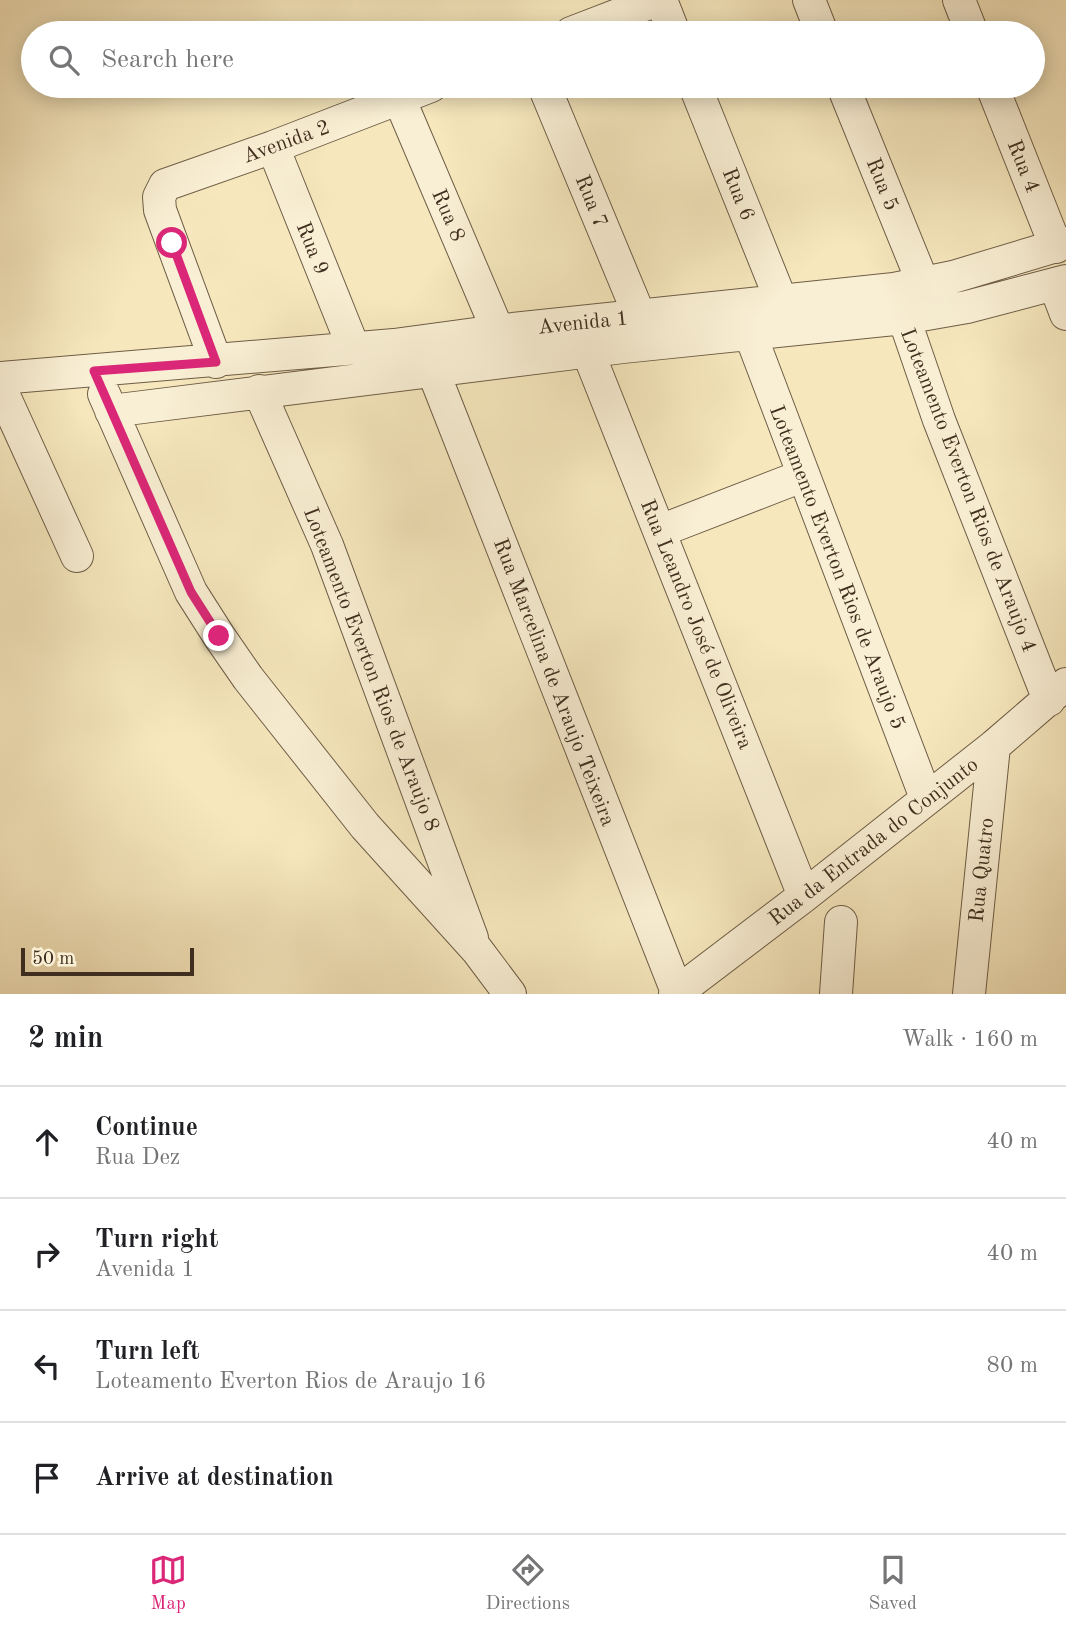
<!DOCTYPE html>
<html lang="en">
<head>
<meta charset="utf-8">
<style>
	body { margin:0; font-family:"Old Standard TT",serif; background:#f6f6f6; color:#202124 }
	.scale { position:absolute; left:21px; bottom:18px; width:173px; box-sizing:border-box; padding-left:7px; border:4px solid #402f1f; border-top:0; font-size:19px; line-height:24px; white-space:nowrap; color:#402f1f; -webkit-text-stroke:5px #f9efd4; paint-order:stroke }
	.stop { position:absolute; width:21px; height:21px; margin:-16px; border:5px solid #db2777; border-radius:50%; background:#fff }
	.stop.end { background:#db2777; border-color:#fff; box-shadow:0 2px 7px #0008 }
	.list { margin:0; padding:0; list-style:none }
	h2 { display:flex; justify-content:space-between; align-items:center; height:91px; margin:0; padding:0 28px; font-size:30px }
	h2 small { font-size:23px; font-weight:400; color:#757577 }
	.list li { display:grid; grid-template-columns:46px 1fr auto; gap:21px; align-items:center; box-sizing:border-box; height:112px; padding:0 28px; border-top:2px solid #e0e0e0 }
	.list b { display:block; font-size:26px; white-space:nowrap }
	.list p { margin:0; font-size:23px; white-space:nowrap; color:#757577 }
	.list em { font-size:23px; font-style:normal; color:#757577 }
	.icon { flex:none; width:38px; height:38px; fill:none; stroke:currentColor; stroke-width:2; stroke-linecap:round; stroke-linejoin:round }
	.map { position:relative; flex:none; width:1066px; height:994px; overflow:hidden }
	.search { position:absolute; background:#fff; box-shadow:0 4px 18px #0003; left:21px; right:21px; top:21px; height:77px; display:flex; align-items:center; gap:18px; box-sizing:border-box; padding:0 24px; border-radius:38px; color:#757577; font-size:26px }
	.sheet { height:539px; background:#fff }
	nav { display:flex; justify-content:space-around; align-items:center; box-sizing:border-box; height:98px; border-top:2px solid #e0e0e0; background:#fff; font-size:19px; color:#757577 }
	nav a { display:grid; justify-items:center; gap:4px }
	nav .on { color:#db2777 }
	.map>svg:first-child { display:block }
</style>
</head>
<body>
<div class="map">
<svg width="1066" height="994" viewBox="0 0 1066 994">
	<rect width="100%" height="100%" fill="#f6e7bd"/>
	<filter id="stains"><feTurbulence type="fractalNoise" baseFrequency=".00286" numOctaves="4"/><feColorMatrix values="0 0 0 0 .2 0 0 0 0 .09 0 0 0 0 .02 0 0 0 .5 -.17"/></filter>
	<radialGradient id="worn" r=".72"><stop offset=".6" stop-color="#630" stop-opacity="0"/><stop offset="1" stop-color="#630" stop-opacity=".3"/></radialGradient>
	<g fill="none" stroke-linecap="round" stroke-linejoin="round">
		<defs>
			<path id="minor" d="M661,0L674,33
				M809,0L822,33
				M959,0L972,33
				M571,33L657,0
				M544,86L640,317
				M695,86L782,303
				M843,86L923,283
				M992,86L1056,247
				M399,98L498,331
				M273,147L354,349
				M1055,285L1066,314
				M904,318L939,420L1049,700
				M751,336L926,798
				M588,352L804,896
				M216,362L160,210L159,197L165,185L273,147L431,86
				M433,371L677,992
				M0,378L394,345L513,329L894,289L953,277L1066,243
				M0,387L77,556
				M259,391L327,545L472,938
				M104,394L191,592L219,636L248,678L365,826L477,950L510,994
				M111,411L623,347L904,318L967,307L1066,281
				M660,531L802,476
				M675,994L804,896L994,746L1066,684
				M836,994L841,922
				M969,994L994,746"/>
		</defs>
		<!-- minor casing -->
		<use href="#minor" stroke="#6e5d46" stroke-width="34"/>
		<!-- minor -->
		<use href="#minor" stroke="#f9efd4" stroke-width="32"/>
	</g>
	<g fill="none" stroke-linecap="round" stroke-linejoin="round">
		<!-- route -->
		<path stroke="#db2777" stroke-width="9" d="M172,243L216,362L94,371L191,592L219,636"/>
	</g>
	<g text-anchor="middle" stroke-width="7" stroke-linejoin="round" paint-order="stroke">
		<!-- street labels -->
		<g font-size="21" fill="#402f1f" stroke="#f9efd4">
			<text transform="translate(286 141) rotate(-20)" y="7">Avenida 2</text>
			<text transform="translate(1024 166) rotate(68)" y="7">Rua 4</text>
			<text transform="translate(883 184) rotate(68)" y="7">Rua 5</text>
			<text transform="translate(739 194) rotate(68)" y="7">Rua 6</text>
			<text transform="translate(592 201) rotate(68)" y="7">Rua 7</text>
			<text transform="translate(449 215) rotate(67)" y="7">Rua 8</text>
			<text transform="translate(313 248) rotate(68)" y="7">Rua 9</text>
			<text transform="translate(583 322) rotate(-6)" y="7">Avenida 1</text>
			<text transform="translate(969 490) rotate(69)" y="7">Loteamento Everton Rios de Araujo 4</text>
			<text transform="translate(838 567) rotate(69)" y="7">Loteamento Everton Rios de Araujo 5</text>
			<text transform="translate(697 624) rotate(68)" y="7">Rua Leandro José de Oliveira</text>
			<text transform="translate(372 669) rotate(69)" y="7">Loteamento Everton Rios de Araujo 8</text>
			<text transform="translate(555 682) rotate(69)" y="7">Rua Marcelina de Araujo Teixeira</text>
			<text transform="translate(873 841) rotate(-38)" y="7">Rua da Entrada do Conjunto</text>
			<text transform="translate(981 870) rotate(-84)" y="7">Rua Quatro</text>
		</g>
	</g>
	<rect width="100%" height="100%" filter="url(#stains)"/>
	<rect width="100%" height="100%" fill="url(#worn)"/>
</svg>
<div class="scale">50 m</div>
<div class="stop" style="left:172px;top:243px"></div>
<div class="stop end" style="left:219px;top:636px"></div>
<div class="search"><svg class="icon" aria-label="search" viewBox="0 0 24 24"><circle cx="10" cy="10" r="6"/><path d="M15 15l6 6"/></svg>Search here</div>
</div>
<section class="sheet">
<h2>2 min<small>Walk · 160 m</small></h2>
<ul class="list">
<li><svg class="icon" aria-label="ahead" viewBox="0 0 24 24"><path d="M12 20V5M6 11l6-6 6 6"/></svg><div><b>Continue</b><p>Rua Dez</p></div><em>40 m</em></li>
<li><svg class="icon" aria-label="right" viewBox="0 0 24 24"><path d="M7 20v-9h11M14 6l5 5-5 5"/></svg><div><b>Turn right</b><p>Avenida 1</p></div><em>40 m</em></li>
<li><svg class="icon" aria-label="left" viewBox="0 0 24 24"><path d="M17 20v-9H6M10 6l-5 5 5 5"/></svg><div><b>Turn left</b><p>Loteamento Everton Rios de Araujo 16</p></div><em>80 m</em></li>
<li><svg class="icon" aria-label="arrive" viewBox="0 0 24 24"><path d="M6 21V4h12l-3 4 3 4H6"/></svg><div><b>Arrive at destination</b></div></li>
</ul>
</section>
<nav>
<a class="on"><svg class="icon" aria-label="map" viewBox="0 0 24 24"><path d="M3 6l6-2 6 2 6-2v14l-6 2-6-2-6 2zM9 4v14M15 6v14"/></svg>Map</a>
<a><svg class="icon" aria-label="directions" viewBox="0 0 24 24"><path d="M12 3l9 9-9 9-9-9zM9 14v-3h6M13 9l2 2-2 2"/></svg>Directions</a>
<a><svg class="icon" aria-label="saved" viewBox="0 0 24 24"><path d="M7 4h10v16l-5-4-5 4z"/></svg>Saved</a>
</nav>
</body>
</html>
